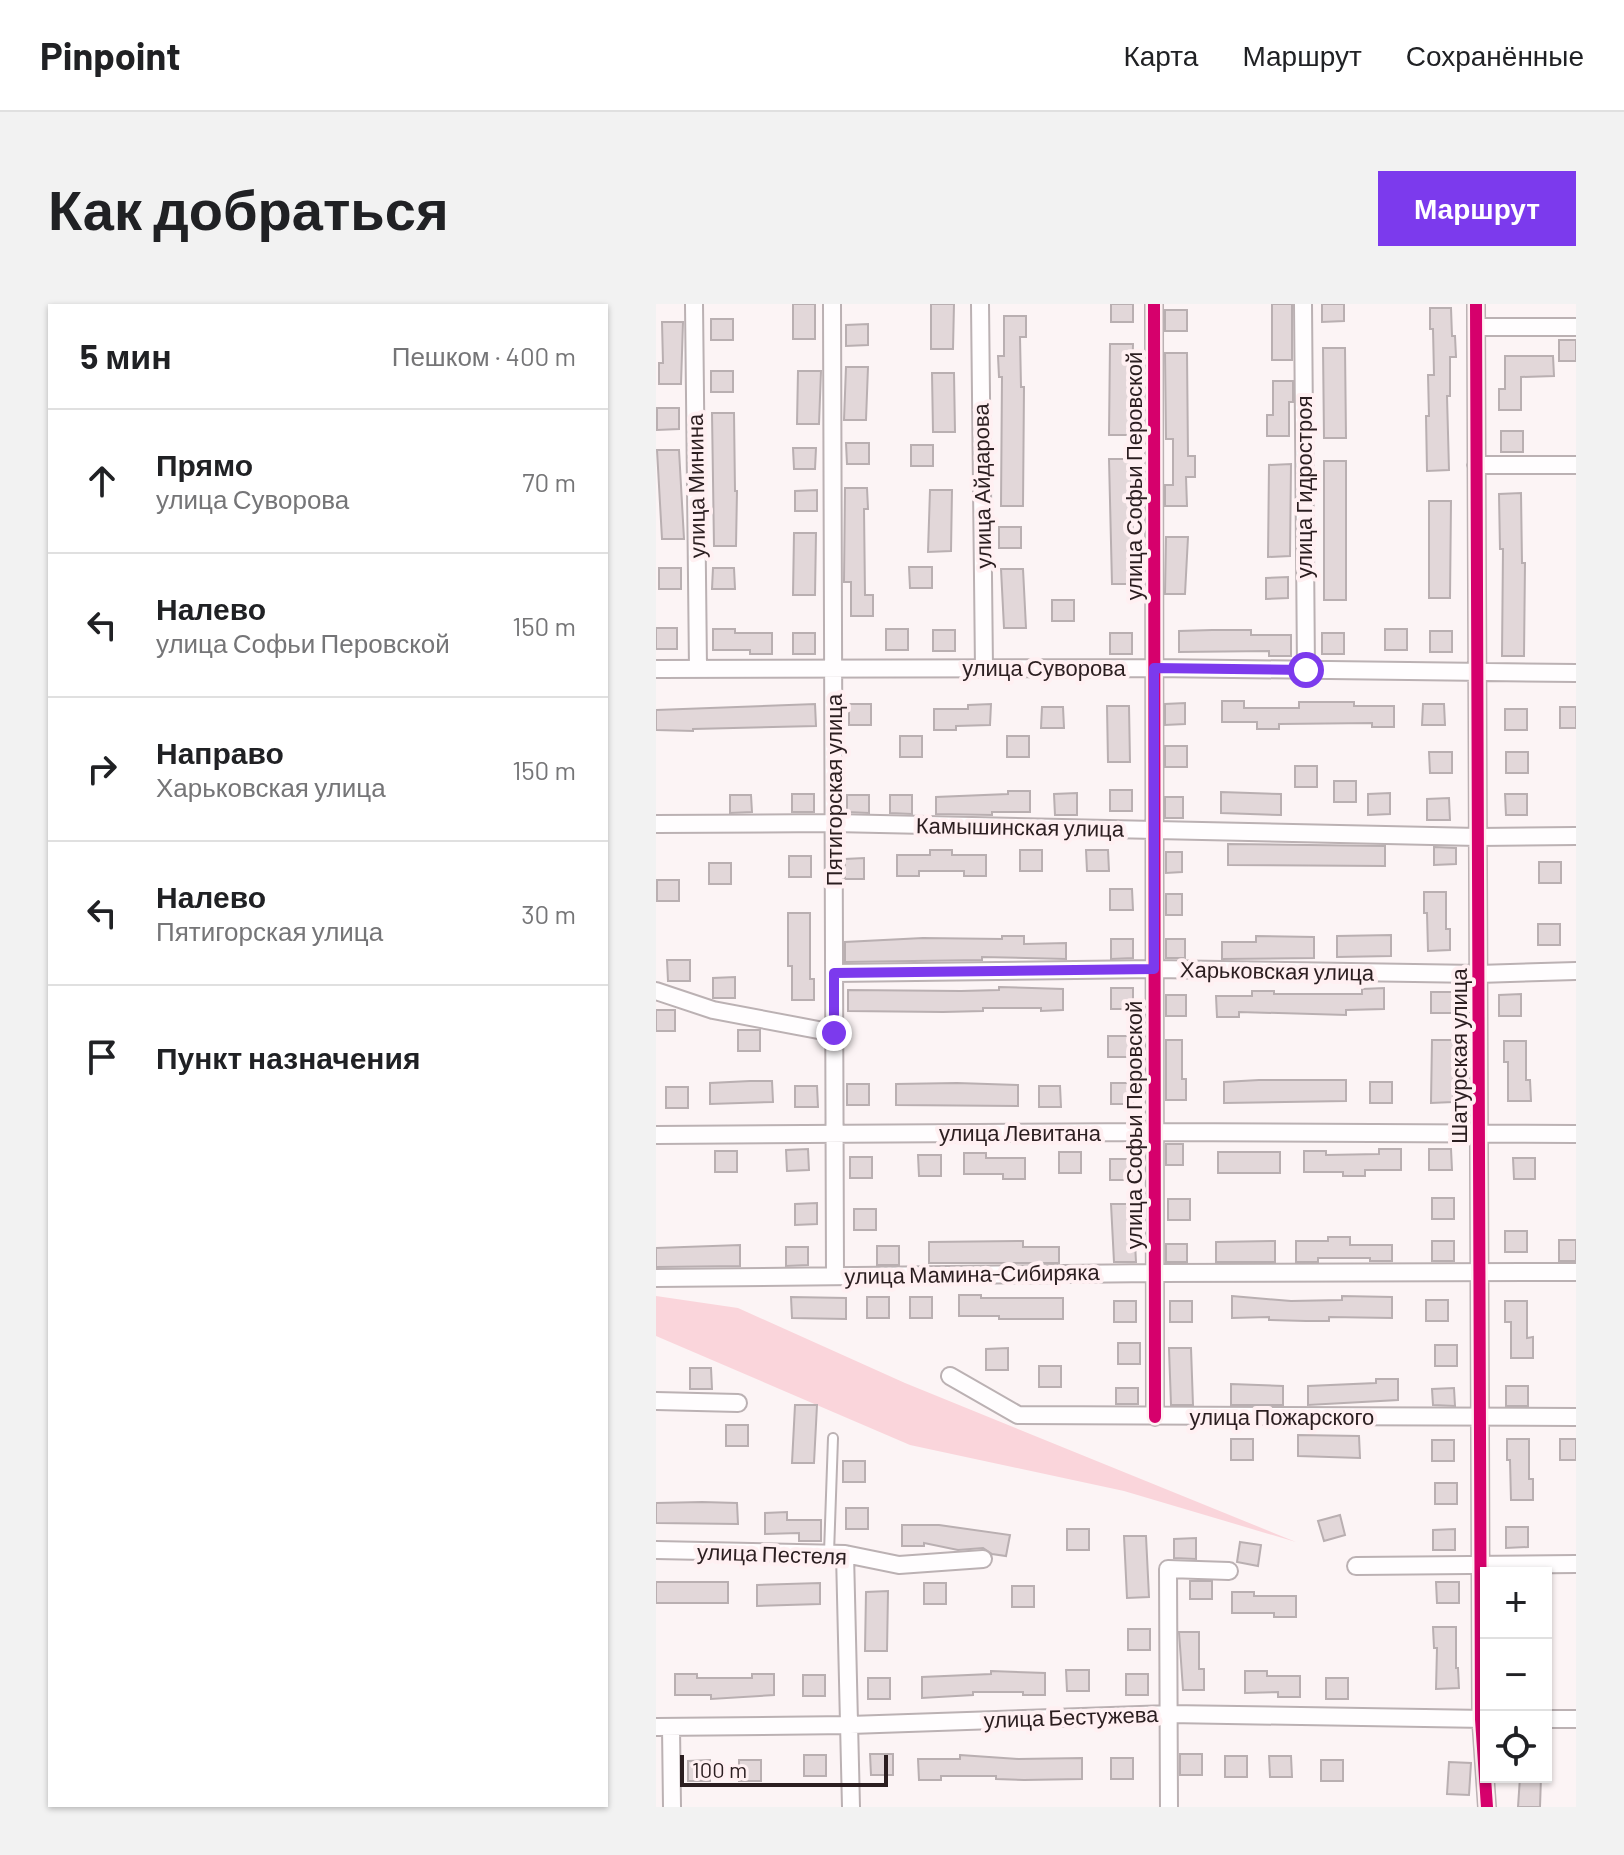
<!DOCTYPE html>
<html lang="ru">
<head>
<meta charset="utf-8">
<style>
	body { margin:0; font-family:Barlow,sans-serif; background:#f2f2f2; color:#202124 }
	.controls { position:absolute; right:24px; bottom:24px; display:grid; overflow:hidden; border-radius:0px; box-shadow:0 2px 6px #0004 }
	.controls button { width:72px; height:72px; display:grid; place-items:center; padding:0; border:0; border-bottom:2px solid #e0e0e0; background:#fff; color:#202124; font:40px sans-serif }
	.scale { position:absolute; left:24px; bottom:20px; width:208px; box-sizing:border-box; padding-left:8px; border:4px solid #2b1e20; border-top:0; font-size:22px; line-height:28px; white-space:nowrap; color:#2b1e20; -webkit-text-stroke:6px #fff0f2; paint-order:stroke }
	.stop { position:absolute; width:24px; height:24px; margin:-18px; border:6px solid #7c3aed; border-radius:50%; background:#fff }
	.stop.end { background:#7c3aed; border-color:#fff; box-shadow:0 2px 8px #0008 }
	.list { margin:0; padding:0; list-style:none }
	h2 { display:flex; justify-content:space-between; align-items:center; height:104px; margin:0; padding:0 32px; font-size:34px }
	h2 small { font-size:26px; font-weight:400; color:#757577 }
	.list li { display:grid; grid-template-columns:52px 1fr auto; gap:24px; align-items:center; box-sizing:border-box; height:144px; padding:0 32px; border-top:2px solid #e0e0e0 }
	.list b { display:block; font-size:30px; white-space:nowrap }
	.list p { margin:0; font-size:26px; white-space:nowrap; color:#757577 }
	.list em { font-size:26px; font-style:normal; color:#757577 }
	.icon { flex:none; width:44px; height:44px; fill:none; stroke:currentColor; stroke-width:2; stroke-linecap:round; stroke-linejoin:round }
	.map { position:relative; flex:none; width:920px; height:1503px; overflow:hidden; border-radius:0px }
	header { display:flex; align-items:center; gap:48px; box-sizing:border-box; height:112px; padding:0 40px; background:#fff; border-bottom:2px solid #e0e0e0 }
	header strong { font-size:38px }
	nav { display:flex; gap:44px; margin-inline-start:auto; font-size:28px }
	.intro { display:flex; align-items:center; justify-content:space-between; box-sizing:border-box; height:192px; padding:0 48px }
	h1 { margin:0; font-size:56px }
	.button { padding:20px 36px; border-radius:0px; background:#7c3aed; color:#fff; font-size:28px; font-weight:700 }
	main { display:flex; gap:48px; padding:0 48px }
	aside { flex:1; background:#fff; border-radius:0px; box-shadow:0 2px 6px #0004 }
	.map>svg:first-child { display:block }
</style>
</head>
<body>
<header>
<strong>Pinpoint</strong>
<nav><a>Карта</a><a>Маршрут</a><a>Сохранённые</a></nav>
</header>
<div class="intro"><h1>Как добраться</h1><a class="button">Маршрут</a></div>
<main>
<aside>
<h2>5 мин<small>Пешком · 400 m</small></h2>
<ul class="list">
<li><svg class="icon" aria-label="ahead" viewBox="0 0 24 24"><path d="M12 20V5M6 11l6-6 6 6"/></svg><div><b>Прямо</b><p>улица Суворова</p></div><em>70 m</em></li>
<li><svg class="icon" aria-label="left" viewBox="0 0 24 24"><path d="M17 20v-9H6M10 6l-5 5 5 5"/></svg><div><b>Налево</b><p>улица Софьи Перовской</p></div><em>150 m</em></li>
<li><svg class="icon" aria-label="right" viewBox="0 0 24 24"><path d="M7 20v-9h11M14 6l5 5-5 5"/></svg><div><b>Направо</b><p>Харьковская улица</p></div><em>150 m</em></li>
<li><svg class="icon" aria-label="left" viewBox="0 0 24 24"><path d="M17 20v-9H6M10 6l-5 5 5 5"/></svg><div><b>Налево</b><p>Пятигорская улица</p></div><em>30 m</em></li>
<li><svg class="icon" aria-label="arrive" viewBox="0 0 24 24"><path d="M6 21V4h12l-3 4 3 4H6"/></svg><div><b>Пункт назначения</b></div></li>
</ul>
</aside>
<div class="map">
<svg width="920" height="1503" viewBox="0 0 920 1503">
	<rect width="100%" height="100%" fill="#fcf4f5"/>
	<!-- green -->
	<path fill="#fad5db" d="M0,992L82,1004L249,1079L640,1238L468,1187L254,1141L0,1032Z"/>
	<!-- building -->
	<path fill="#e2d7d9" stroke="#b9afb1" stroke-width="2" d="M137,0H159V35H137Z
		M275,0H298L297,45H275Z
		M455,0H477V18H455Z
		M616,0H636V56H616Z
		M666,0H688V17L666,18Z
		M774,4H795L796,32H799L800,53H794V92H791L793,166L771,167L770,112H773L772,71H778L777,25H774Z
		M509,6H531V27H509Z
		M348,12H370V33H364L365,83H368L367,202H345L346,73H343L342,52H348Z
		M55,15H77V36H55Z
		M6,18H27L25,80H3V59H7Z
		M212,20V41L190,42V21Z
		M903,36H920V57H903Z
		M454,40H477L475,131H453Z
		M667,44H689L690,134H668Z
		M509,49H531L532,152H539V173H530L531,202H509V181H517V135H510Z
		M849,52H897L898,72L865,73V106H843V85H849Z
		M190,63H212L210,116H188Z
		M55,67H77V88H55Z
		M142,67H165L163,120H141Z
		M276,69H298L299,128H277Z
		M617,77H637V98H633V132H611V111H617Z
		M1,104H23V125L1,126Z
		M56,109H78L79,187H81L80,242H58Z
		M845,127H867V148H845Z
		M190,139H213V160H191Z
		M255,141H277V162H255Z
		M137,144H160L159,165H138Z
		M1,146H23L28,235H6Z
		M453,155H475L478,280H456Z
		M668,157H690V296H668Z
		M635,160L634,252L612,253L613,161Z
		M189,184H211L212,205H208L209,291H217V312H195V278H188Z
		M161,186V207H139V187Z
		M274,186H296L295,247L272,248Z
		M865,189L866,259H869L868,352H846L847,245H844L843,190Z
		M773,197H795L794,294H773Z
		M343,223H365V244H343Z
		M138,229H160L159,291H137Z
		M510,233H532L529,290H509Z
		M253,263H276V284H254Z
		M3,264H25V285H3Z
		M57,264H78L79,285H56Z
		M345,265H367L370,324H348Z
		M632,273V294L610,295V274Z
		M396,296H418V317H396Z
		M0,324H21V345H0Z
		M57,325H79V329H116V350H94V346H57Z
		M230,325H252V346H230Z
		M729,325H751V346H729Z
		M277,326H299V347H277Z
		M556,326H595V331H635V352H613V347L523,348V327Z
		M774,327H796V348H774Z
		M137,329H159V350H137Z
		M454,329H476V350H454Z
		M666,329H688V350H666Z
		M566,397H588V404H643V398H698V402H738V423H716V419L623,420V425H601V418H566Z
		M529,399V420L509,421V400Z
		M159,400L160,422L37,425V427L0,426V406Z
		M193,400H215V421H193Z
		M335,400L334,421L300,422V426H278V405H312V401Z
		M767,400H788L789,421H766Z
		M451,402H473L474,458H452Z
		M386,403H407L408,424H385Z
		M904,403H920V424H904Z
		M849,405H871V426H849Z
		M244,432H266V453H244Z
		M351,432H373V453H351Z
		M509,442H531V463H509Z
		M773,448H796V469H774Z
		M850,448H872V469H850Z
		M639,462H661V483H639Z
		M678,477H700V498H678Z
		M454,486H476V507H454Z
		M352,487H374V508H336V511L280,510V493L352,490Z
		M565,488L625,490V511L565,509Z
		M421,489V511H399L398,490Z
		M734,489V510L712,511V490Z
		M136,490H158V508H136Z
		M849,490H871V511H850Z
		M74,491H95L96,508L74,509Z
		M191,491H213V509L191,508Z
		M234,491H256V510L234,509Z
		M509,493H527V514H509Z
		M793,494L794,516H771V495Z
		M572,540L729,542V562L572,561Z
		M778,543L800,544V560L778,561Z
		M274,546H296V551H330V572H308V567H263V572H241V551H274Z
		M364,546H386V567H364Z
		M430,546H452L453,567H431Z
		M510,548H526V568L510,569Z
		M133,552H155V573H133Z
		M208,554V575H189V555Z
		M883,558H905V579H883Z
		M53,559H75V580H53Z
		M1,576H23V597H1Z
		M454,585H476L477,606H454Z
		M768,588H790V625H794V646L772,647L771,609H768Z
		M510,590H526V611H510Z
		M132,609H154V675H158V696H136V662H132Z
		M882,620H904V641H882Z
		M735,631V652L681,653V632Z
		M346,632H368V640L410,639V655L326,653V656L189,658V638L267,634L346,635Z
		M600,632L658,633V654L566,655V638H600Z
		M455,635H477V654L455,655Z
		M510,635H529V654H510Z
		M11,656H34V677H12Z
		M79,673V694H57V674Z
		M343,683L407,685V706L385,707V704H327V707L287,708L192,707V686L305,687L343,686Z
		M455,684H477V705H455Z
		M728,684V705L690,706V711L583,708V713H561L560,692H596V687H618V690H706V685Z
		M775,688H797V709H775Z
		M865,690V712H843V691Z
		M510,691H530V712H510Z
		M0,706H19V727H0Z
		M82,726H104V747H82Z
		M452,732H474V753H452Z
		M510,736H526V775H530V796H510Z
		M776,736H798L797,798L775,799Z
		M848,737H870V776H874L875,797H852V758H848Z
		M603,776H690V797L568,799V778Z
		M94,777H116L117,798L54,800V779Z
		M714,778H736V799H714Z
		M301,779L362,781V802L240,801V780Z
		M455,779H477V800H455Z
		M191,780H213V801H191Z
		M139,782H161L162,803H139Z
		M383,782H404L405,803H383Z
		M10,783H32V804H10Z
		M510,840H527V861H510Z
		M152,845L153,866L131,867L130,846Z
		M723,845H745V866H709V872H687V868H648V847H670V851L723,850Z
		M773,845H795L796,866H773Z
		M59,847H81V868H59Z
		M403,848H425V869H403Z
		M562,848H624V869H562Z
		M308,849H330V854H369V875H347V870H308Z
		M262,851H285V872H263Z
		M194,853H216V874H194Z
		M857,854H879V875H858Z
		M454,855H476V876H454Z
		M776,894H798V915H776Z
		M512,895H534V916H512Z
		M161,899V920L139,921V900Z
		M455,900H477L480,958H458Z
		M198,905H220V926H198Z
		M849,927H871V948H849Z
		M672,933H694V941H736V957H714V954H662V958H640V937H672Z
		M903,936H920V957H903Z
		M367,937V943H403V959H273V938Z
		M619,937V958H560V938Z
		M776,937H798V957H776Z
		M510,940H531V958H510Z
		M84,941V962L0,963V944Z
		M221,942H243V961H221Z
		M130,943H152V961L130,962Z
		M303,991H325V994H407V1015H343V1012H303Z
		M576,992L635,997L686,996V992L736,993V1014L673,1013V1017H650L613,1016V1013L576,1014Z
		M135,993L190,994V1015L136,1014Z
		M211,993H233V1014H211Z
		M254,993H276V1014H254Z
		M770,996H792V1017H770Z
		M458,997H480V1018H458Z
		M514,997H536V1018H514Z
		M849,997H871V1034L877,1033V1054H855V1018H849Z
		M462,1039H484V1060H462Z
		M779,1041H801V1062H779Z
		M352,1044V1066H330V1045Z
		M513,1044H535L537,1101H515Z
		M383,1062H405V1083H383Z
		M34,1064H55L56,1085H34Z
		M720,1075H742V1096L652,1101V1082L720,1079Z
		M575,1080L627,1082V1101H575Z
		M850,1082H872V1102H850Z
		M460,1084H482V1100H460Z
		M798,1084L799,1102L777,1101L776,1085Z
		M139,1101H161L158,1159H136Z
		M70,1121H92V1142H70Z
		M642,1131L703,1132L704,1154L642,1152Z
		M575,1135H597V1156H575Z
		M851,1135H873V1175H877V1196H855L854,1156H851Z
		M904,1135H920V1156H904Z
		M776,1136H798V1157H776Z
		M187,1157H209V1178H187Z
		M779,1179H801V1200H779Z
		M46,1198L81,1199L82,1220L0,1219V1199Z
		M190,1204H212V1225H190Z
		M131,1208V1216H165V1237H143V1229L109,1230V1209Z
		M684,1211L689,1231L668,1237L662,1217Z
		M246,1221H283L354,1231L350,1252L336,1250L327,1244L302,1246L268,1239V1242H246Z
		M850,1223H872V1243L850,1244Z
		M411,1225H433V1246H411Z
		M799,1225V1246H777V1226Z
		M468,1232H490L493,1293L471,1294Z
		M540,1234V1255L518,1254V1235Z
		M584,1238L605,1241L602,1262L581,1258Z
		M534,1277H556V1295H534Z
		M0,1278H72V1299H0Z
		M780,1278H803V1299H781Z
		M164,1279V1300L101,1302V1281Z
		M268,1279H290V1300H268Z
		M356,1282H378V1303H356Z
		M232,1287L231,1347H209L210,1288Z
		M576,1288H598V1292H640V1313H618V1309H576Z
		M777,1323H800V1364H802L803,1384L780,1385L781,1344H778Z
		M472,1325H494V1346H472Z
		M523,1328H543V1365H548V1386H527Z
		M410,1366H433V1387H411Z
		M335,1367L389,1369V1391H367V1388H317V1391L266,1394V1373L335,1370Z
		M589,1367H611V1372H644V1393H622V1388L589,1389Z
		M19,1370H41V1374H96V1370H118V1391L55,1395V1391H19Z
		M470,1370H492V1391H470Z
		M147,1371H169V1392H147Z
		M212,1374H234V1395H212Z
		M670,1374H692V1395H670Z
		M214,1450H237V1471H215Z
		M524,1450H546V1471H524Z
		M148,1451H170V1472H148Z
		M304,1451L362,1455L426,1454V1475L368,1476L340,1475V1472H285V1476H263L262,1455H304Z
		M569,1452H591V1473H569Z
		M613,1452H635L636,1473H614Z
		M455,1454H477V1475H455Z
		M54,1456V1477H32V1457Z
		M83,1456H105V1477H83Z
		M665,1456H687V1477H665Z
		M793,1458L815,1459L813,1491L791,1490Z
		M864,1473H885L884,1503H862Z"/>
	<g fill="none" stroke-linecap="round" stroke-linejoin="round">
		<defs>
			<path id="lane" d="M173,1249L177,1134"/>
			<path id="street" d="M38,0L42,364
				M176,0L179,972
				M324,0L328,364
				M498,0L499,1113
				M647,0L650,366
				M820,0L825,1415L831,1503
				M820,23H920
				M820,161H920
				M0,365L498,364L920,369
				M0,520L178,519L822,533L920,532
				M178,669L498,665L822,670L920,667
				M0,687L57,706L178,729
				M0,831L498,828L920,830
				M0,974L499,969L920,968
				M294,1072L362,1111L920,1113
				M0,1097L82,1099
				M0,1246L189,1250L243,1261L327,1255
				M189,1250L195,1503
				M700,1262L920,1260
				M890,1415H920
				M0,1423L194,1421L513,1410L830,1415
				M15,1423L16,1503
				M513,1503L512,1265L573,1267"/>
		</defs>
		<!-- lane casing -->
		<use href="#lane" stroke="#bbb1b3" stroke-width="12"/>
		<!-- street casing -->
		<use href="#street" stroke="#bbb1b3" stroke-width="20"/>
		<!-- lane -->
		<use href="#lane" stroke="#fffdfe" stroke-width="8"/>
		<!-- street -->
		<use href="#street" stroke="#fffdfe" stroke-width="16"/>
		<defs>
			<path id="cycleway" d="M498,0L499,1113
				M820,0L825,1415L831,1503"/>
		</defs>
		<!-- cycleway casing -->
		<use href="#cycleway" stroke="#fff0f2" stroke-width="17"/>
		<!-- cycleway -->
		<use href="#cycleway" stroke="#d6006c" stroke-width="12"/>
	</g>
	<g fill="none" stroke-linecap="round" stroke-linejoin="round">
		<!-- route -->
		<path stroke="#7c3aed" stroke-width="10" d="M178,729V669L498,665V364L650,366"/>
	</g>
	<g text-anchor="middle" stroke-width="8" stroke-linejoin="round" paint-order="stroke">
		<!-- street labels -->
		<g font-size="22" fill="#2b1e20" stroke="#fff0f2">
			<text transform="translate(478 172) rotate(-90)" y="8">улица Софьи Перовской</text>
			<text transform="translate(40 182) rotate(-91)" y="8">улица Минина</text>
			<text transform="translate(326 182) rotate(-91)" y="8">улица Айдарова</text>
			<text transform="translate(648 183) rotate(-90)" y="8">улица Гидростроя</text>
			<text x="388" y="372">улица Суворова</text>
			<text transform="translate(178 486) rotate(-90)" y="8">Пятигорская улица</text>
			<text transform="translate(364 523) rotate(1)" y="8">Камышинская улица</text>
			<text transform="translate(621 667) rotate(1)" y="8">Харьковская улица</text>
			<text transform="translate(803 752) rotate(-90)" y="8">Шатурская улица</text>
			<text transform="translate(478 821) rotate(-90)" y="8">улица Софьи Перовской</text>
			<text x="364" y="837">улица Левитана</text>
			<text transform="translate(316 970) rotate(-1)" y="8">улица Мамина-Сибиряка</text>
			<text x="626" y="1121">улица Пожарского</text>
			<text transform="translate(116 1250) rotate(2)" y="8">улица Пестеля</text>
			<text transform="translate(415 1413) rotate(-2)" y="8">улица Бестужева</text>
		</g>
	</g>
</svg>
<div class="controls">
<button>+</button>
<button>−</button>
<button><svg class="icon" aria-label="locate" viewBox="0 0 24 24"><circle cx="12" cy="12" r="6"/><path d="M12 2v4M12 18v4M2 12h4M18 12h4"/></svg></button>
</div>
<div class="scale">100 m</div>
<div class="stop" style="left:650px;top:366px"></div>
<div class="stop end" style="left:178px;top:729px"></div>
</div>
</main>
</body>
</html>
